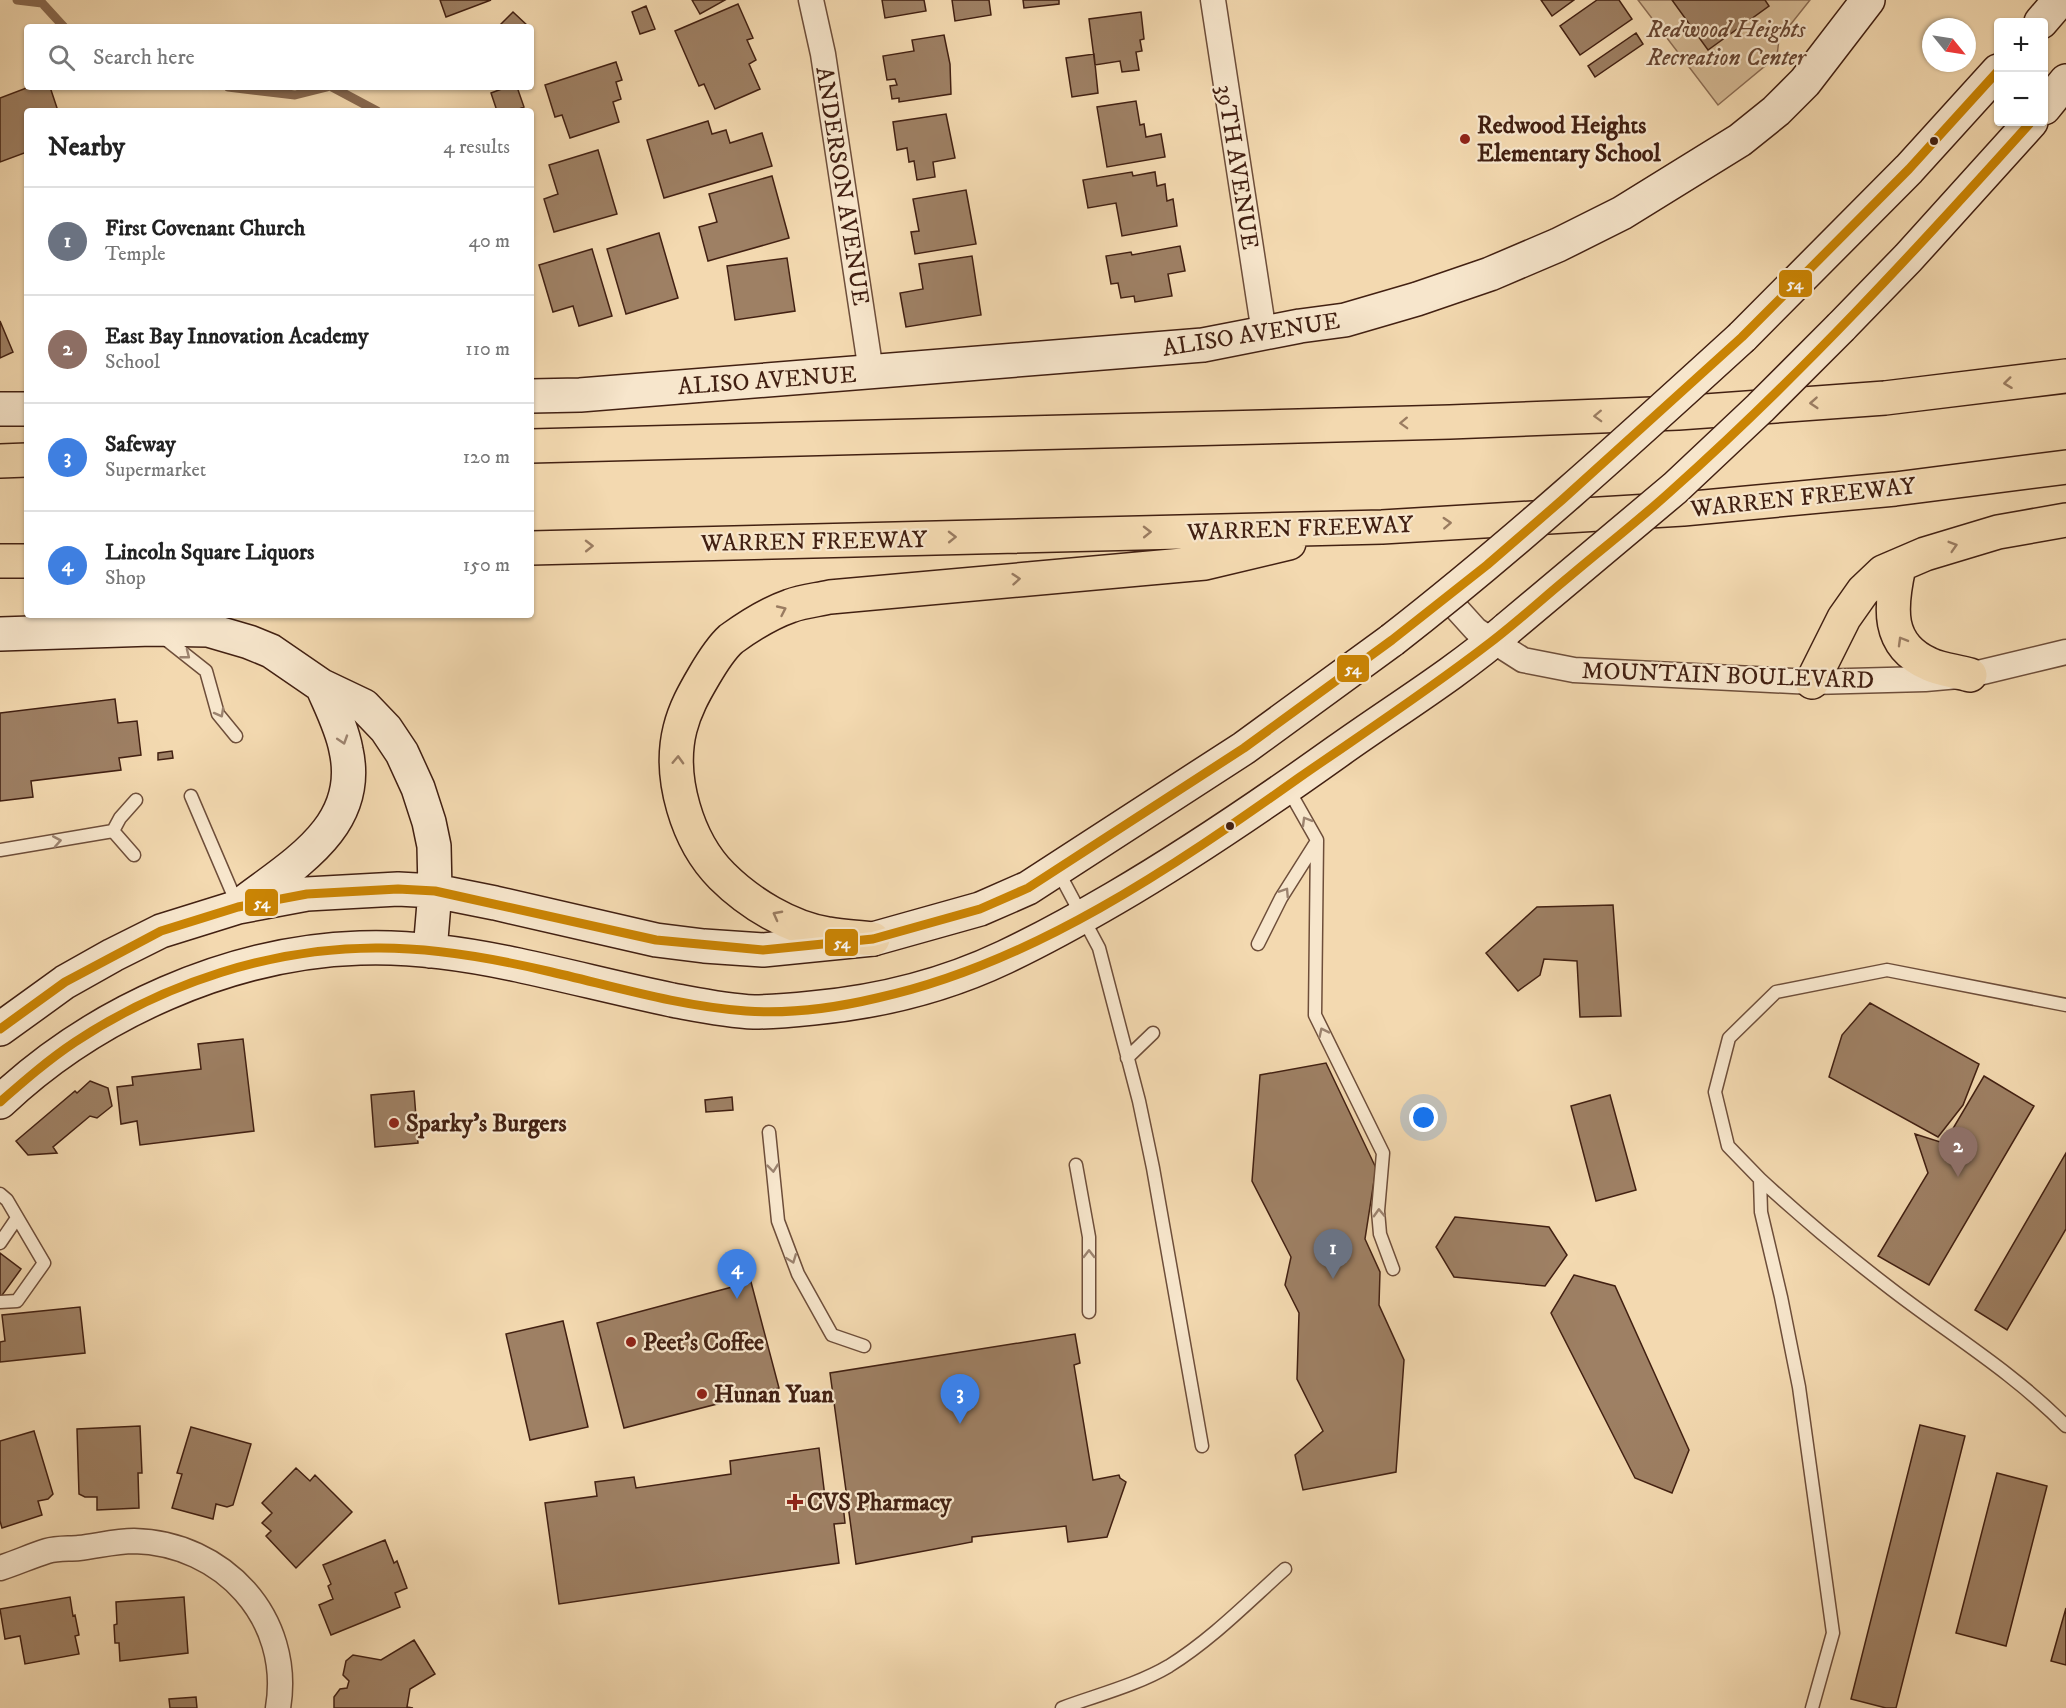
<!DOCTYPE html>
<html lang="en">
<head>
<meta charset="utf-8">
<style>
	body { margin:0; font-family:"IM FELL DW Pica",serif; background:#f2f2f2; color:#222 }
	.controls { position:absolute; right:18px; top:18px; display:grid; overflow:hidden; border-radius:6px; box-shadow:0 2px 4px #0004 }
	.controls button { width:54px; height:54px; display:grid; place-items:center; padding:0; border:0; border-bottom:2px solid #e0e0e0; background:#fff; color:#222; font:30px sans-serif }
	.compass { position:absolute; left:1922px; top:18px; width:54px; height:54px; border-radius:50%; background:#fff; box-shadow:0 2px 4px #0004; rotate:120deg }
	.you { position:absolute; left:1424px; top:1118px; width:21px; height:21px; margin:-15px; border:4px solid #fff; border-radius:50%; background:#1a73e8; box-shadow:0 0 0 9px #1a73e833 }
	.badge { display:grid; place-items:center; width:39px; height:39px; border-radius:50%; background:#db2777; color:#fff; font-size:20px; font-weight:700 }
	.pin { position:absolute; translate:-50% -50px; filter:drop-shadow(0 2px 3px #0008) }
	.pin::after { content:''; position:absolute; top:32px; width:21px; height:18px; background:inherit; clip-path:polygon(0 0,100% 0,50% 100%) }
	.list { margin:0; padding:0; list-style:none }
	h2 { display:flex; justify-content:space-between; align-items:center; height:78px; margin:0; padding:0 24px; font-size:26px }
	h2 small { font-size:20px; font-weight:400; color:#767676 }
	.list li { display:grid; grid-template-columns:39px 1fr auto; gap:18px; align-items:center; box-sizing:border-box; height:108px; padding:0 24px; border-top:2px solid #e0e0e0 }
	.list b { display:block; font-size:22px; white-space:nowrap }
	.list p { margin:0; font-size:20px; white-space:nowrap; color:#767676 }
	.list em { font-size:20px; font-style:normal; color:#767676 }
	.icon { flex:none; width:33px; height:33px; fill:none; stroke:currentColor; stroke-width:2; stroke-linecap:round; stroke-linejoin:round }
	.map { position:relative; flex:none; width:2066px; height:1708px; overflow:hidden }
	.search { position:absolute; background:#fff; box-shadow:0 2px 4px #0004; left:24px; top:24px; width:510px; height:66px; display:flex; align-items:center; gap:15px; box-sizing:border-box; padding:0 21px; border-radius:6px; color:#767676; font-size:22px }
	.panel { position:absolute; background:#fff; box-shadow:0 2px 4px #0004; left:24px; top:108px; width:510px; height:510px; border-radius:6px }
	.map>svg:first-child { display:block }
</style>
</head>
<body>
<div class="map">
<svg width="2066" height="1708" viewBox="0 0 2066 1708">
	<rect width="100%" height="100%" fill="#f3d9b0"/>
	<filter id="stains"><feTurbulence type="fractalNoise" baseFrequency=".00333" numOctaves="4"/><feColorMatrix values="0 0 0 0 .2 0 0 0 0 .09 0 0 0 0 .02 0 0 0 .5 -.17"/></filter>
	<radialGradient id="worn" r=".72"><stop offset=".6" stop-color="#630" stop-opacity="0"/><stop offset="1" stop-color="#630" stop-opacity=".3"/></radialGradient>
	<!-- green -->
	<path fill="#d5ba95" stroke="#8c6d54" stroke-width="1.5" d="M1638,0H1810L1779,39L1777,56L1718,105Z"/>
	<g fill="none" stroke-linecap="round" stroke-linejoin="round">
		<!-- stream -->
		<path stroke="#886950" stroke-width="9" d="M17,0L42,3L64,27
			M228,87L295,95L327,87
			M332,87L377,111"/>
	</g>
	<!-- building -->
	<path fill="#9e8064" stroke="#422012" stroke-width="1.5" d="M440,0H491L446,17Z
		M692,0H725L700,14Z
		M882,0H924L926,11L885,18Z
		M952,0H989L991,15L955,21Z
		M1023,0H1059V4L1024,8Z
		M1541,0H1574L1552,16Z
		M1597,0H1619L1632,19L1580,55L1560,26Z
		M1672,0H1765L1769,6L1708,50Z
		M738,4L753,38L747,40L756,60L749,64L760,89L715,109L704,84L699,86L675,31Z
		M646,6L655,29L640,34L632,12Z
		M513,12L529,27H502L500,25Z
		M1141,12L1144,39L1140,40L1142,51L1136,52L1139,70L1122,72L1120,61L1095,65L1089,19Z
		M1636,33L1643,44L1595,77L1588,66Z
		M944,35L950,64L951,94L899,102V98L892,99L890,86L897,85L895,79L887,80L883,56L914,51L912,40Z
		M1094,54L1098,93L1072,97L1066,58Z
		M616,62L622,80L616,82L621,99L613,102L619,122L570,138L562,115L555,117L545,85Z
		M29,87H50L58,111H27V152L0,162V98Z
		M507,87H517L524,107L514,111H497L491,93Z
		M1136,101L1140,125L1144,124L1146,137L1161,134L1165,157L1107,167L1097,107Z
		M946,114L955,158L933,162L935,177L917,180L914,161L909,162L907,148L897,150L893,122Z
		M708,121L712,134L726,130L730,143L762,133L772,166L664,198L647,140Z
		M598,150L617,214L554,232L544,199L558,194L549,165Z
		M1132,172L1133,176L1155,172L1157,186L1165,184L1167,201L1173,199L1177,226L1122,236L1116,203L1088,208L1083,180Z
		M772,176L789,238L708,261L699,227L717,222L709,194Z
		M966,190L976,244L915,254L911,232L919,231L913,199Z
		M659,233L678,298L626,314L607,249Z
		M1180,246L1185,271L1168,274L1172,296L1135,302L1134,296L1121,298L1118,283L1111,284L1106,256L1131,252L1132,255Z
		M592,249L612,316L579,326L573,306L553,312L539,265Z
		M972,256L981,315L906,327L900,293L923,289L919,264Z
		M787,258L795,311L735,320L727,266Z
		M0,321L13,352L0,358Z
		M115,699L118,723L137,721L141,755L119,758L121,770L31,781L33,797L0,801V713Z
		M172,751L173,758L158,760V753Z
		M1613,905L1621,1016L1580,1017L1577,961L1544,959L1540,975L1518,991L1486,953L1537,907Z
		M1870,1003L1979,1064L1963,1105L1938,1137L1829,1077L1842,1035Z
		M243,1039L254,1131L140,1145L137,1121L121,1124L117,1087L133,1085L132,1077L201,1069L198,1044Z
		M1326,1063L1376,1168L1365,1239L1380,1272L1379,1305L1404,1360L1396,1472L1303,1490L1295,1455L1323,1431L1297,1379L1299,1313L1285,1285L1291,1257L1252,1181L1260,1075Z
		M1984,1076L2034,1106L1929,1285L1878,1256L1928,1173L1915,1134L1940,1142L1951,1132Z
		M90,1081L108,1088L112,1106L97,1118L90,1116L53,1147L57,1153L28,1155L16,1141L75,1091L77,1093Z
		M414,1091L418,1143L375,1147L371,1095Z
		M1610,1095L1636,1190L1596,1201L1571,1106Z
		M732,1097L733,1110L706,1112L705,1100Z
		M2066,1153V1229L2007,1330L1975,1310Z
		M1455,1217L1549,1227L1567,1255L1545,1286L1454,1277L1436,1247Z
		M0,1253L21,1269L0,1298Z
		M1574,1275L1615,1286L1689,1450L1672,1493L1635,1478L1551,1313Z
		M751,1282L779,1388L624,1428L597,1323Z
		M80,1307L85,1353L0,1362V1342L5,1341L2,1315Z
		M563,1321L588,1427L530,1440L506,1334Z
		M1075,1334L1080,1363L1074,1365L1093,1480L1119,1475L1120,1478L1126,1482L1107,1537L1068,1542L1066,1526L972,1537V1542L856,1564L830,1373Z
		M1920,1425L1965,1436L1896,1708H1886L1851,1699Z
		M140,1426L142,1473H138L139,1508L97,1510V1497H85L79,1494L77,1429Z
		M191,1427L251,1444L233,1505L227,1507L216,1504L213,1519L172,1508L182,1474L177,1473Z
		M34,1431L53,1494L48,1499L38,1501L42,1515L2,1528L0,1521V1441Z
		M819,1448L825,1497L842,1495L845,1523L834,1524L839,1563L559,1604L545,1503L597,1496L595,1482L634,1477L636,1488L731,1474L730,1461Z
		M296,1468L310,1481L315,1475L352,1512L296,1568L266,1536L271,1531L262,1523L272,1513L262,1503Z
		M1997,1473L2047,1486L2006,1646L1956,1633Z
		M385,1540L394,1563L397,1561L407,1588L395,1593L400,1607L331,1635L319,1605L333,1599L328,1586L331,1584L323,1565Z
		M70,1597L73,1616L75,1615L79,1635L75,1636L79,1654L25,1664L20,1636L5,1639L0,1609Z
		M184,1597L188,1653L120,1661L119,1643H115L114,1625L117,1624L116,1602Z
		M2066,1608V1665L2051,1661Z
		M414,1640L435,1674L410,1689L407,1707L413,1708H334V1697L340,1689L347,1688L349,1681L343,1675L346,1661L353,1655L381,1660Z
		M196,1697L197,1708H170L169,1699Z"/>
	<g fill="none" stroke-linecap="round" stroke-linejoin="round">
		<defs>
			<path id="service" d="M163,637L206,671L218,714L236,736
				M1287,787L1317,840L1315,1015L1383,1153L1378,1211L1380,1234L1393,1269
				M191,796L238,906
				M113,831L120,818L136,800
				M113,831L134,855
				M0,850L113,831
				M1058,871L1099,948L1139,1101L1153,1168L1202,1446
				M1258,944L1281,898L1317,841
				M1127,1058L1153,1033
				M769,1132L778,1221L798,1274L832,1335L864,1346
				M1076,1165L1089,1237V1312
				M1760,1179C1800,1216 1843,1252 1886,1285C1946,1332 2012,1371 2066,1426
				M0,1194L7,1200L44,1263L17,1301L0,1302
				M0,1243L17,1218
				M1062,1708C1097,1695 1137,1685 1169,1666C1212,1639 1247,1603 1285,1569
				M1812,1708L1833,1633L1799,1387L1781,1297L1761,1212L1760,1179L1728,1146L1715,1092L1729,1038L1776,992L1887,970L2066,1005"/>
			<path id="minor" d="M811,0L823,54L871,372
				M1213,0L1264,333
				M1447,598L1476,630L1523,660L1574,670L1812,682L1925,679L1970,675L2066,652
				M0,1568C16,1563 31,1556 47,1551C57,1548 69,1549 79,1548C97,1546 116,1541 134,1541C223,1543 293,1618 278,1708"/>
			<path id="secondary" d="M2041,22L2060,0
				M2044,108L2066,81
				M1841,327L1908,258L2031,122
				M1742,337L1909,169L1998,71
				M531,396L580,395L1203,345L1300,326L1345,320L1417,299L1490,274L1558,245L1622,213L1740,140L1776,111L1805,82L1868,0
				M0,409H27
				M0,634L152,629L208,630L249,642L271,651L322,686L364,706L386,729L402,753L418,788L429,822L434,846L435,891L430,951
				M243,903C294,864 363,826 346,750C342,728 331,707 322,686
				M0,1029L65,982L113,955L161,931L238,907L307,894L398,889L435,891L495,903L656,940L704,946L763,950L873,939L980,909L1028,888L1244,748L1392,640
				M0,1102C94,1013 230,952 360,948C412,946 467,954 518,965C569,976 620,989 672,1000C699,1005 727,1011 754,1012C773,1012 794,1010 813,1008C878,1002 946,985 1005,957C1043,939 1079,919 1115,898C1192,853 1265,803 1338,751C1394,711 1455,674 1507,629"/>
			<path id="motorway" d="M531,446L1450,422L1678,413L1885,398L2066,376
				M0,461L27,460
				M531,548L1382,527L1683,509L1895,489L2066,467
				M0,561H27
				M1899,567C1890,607 1886,645 1929,664C1941,670 1957,671 1970,675
				M1812,682L1844,618L1863,591L1883,572L1925,554L1998,532L2066,520
				M873,939C858,937 843,937 828,934C790,928 749,903 722,876C687,841 668,777 680,729C685,709 694,693 704,676C711,664 721,648 731,639C749,626 770,613 790,606C803,601 817,600 830,597L1205,563L1289,543"/>
		</defs>
		<!-- service casing -->
		<use href="#service" stroke="#6e4e3a" stroke-width="15"/>
		<!-- minor casing -->
		<use href="#minor" stroke="#6e4e3a" stroke-width="27"/>
		<!-- secondary casing -->
		<use href="#secondary" stroke="#422012" stroke-width="36"/>
		<!-- motorway casing -->
		<use href="#motorway" stroke="#422012" stroke-width="36"/>
		<!-- service -->
		<use href="#service" stroke="#f7e6cc" stroke-width="12"/>
		<!-- minor -->
		<use href="#minor" stroke="#f7e6cc" stroke-width="24"/>
		<!-- secondary -->
		<use href="#secondary" stroke="#f7e6cc" stroke-width="33"/>
		<!-- motorway -->
		<use href="#motorway" stroke="#f3d9b0" stroke-width="33"/>
		<defs>
			<path id="secondary-bridge" d="M1507,629L1675,488L1760,408L1841,327
				M1392,640C1514,545 1628,441 1742,337"/>
		</defs>
		<!-- secondary-bridge casing -->
		<use href="#secondary-bridge" stroke="#422012" stroke-width="36" stroke-linecap="butt"/>
		<!-- secondary-bridge -->
		<use href="#secondary-bridge" stroke="#f7e6cc" stroke-width="33"/>
		<defs>
			<path id="bus-1" d="M0,1029L65,982L161,931L238,907L307,894L398,889L435,891L656,940L763,950L873,939L980,909L1028,888L1244,748L1392,640L1487,565L1562,500L1742,337L1909,169L1998,71
				M0,1102C24,1081 48,1060 75,1042C164,983 273,947 380,948C436,948 492,958 547,971C613,986 678,1006 746,1011C790,1014 835,1008 877,998C1032,964 1173,867 1300,777C1362,734 1426,692 1487,645C1515,624 1542,599 1570,576C1603,548 1638,521 1671,491C1799,377 1916,250 2031,122"/>
		</defs>
		<!-- bus-1 casing -->
		<use href="#bus-1" stroke="#f7e6cc" stroke-width="14"/>
		<!-- bus-1 -->
		<use href="#bus-1" stroke="#ca8404" stroke-width="9"/>
	</g>
	<!-- one-way arrows -->
	<defs><path id="oneway-chevron" d="M-2-3.5L2.5 0L-2 3.5" fill="none" stroke-width="1.6" stroke-linecap="round" stroke-linejoin="round" transform="scale(1.5)"/></defs>
	<g stroke="#9a7c61">
		<use href="#oneway-chevron" transform="translate(2008 383) rotate(173)"/>
		<use href="#oneway-chevron" transform="translate(1814 403) rotate(176)"/>
		<use href="#oneway-chevron" transform="translate(1598 416) rotate(178)"/>
		<use href="#oneway-chevron" transform="translate(1404 423) rotate(178)"/>
		<use href="#oneway-chevron" transform="translate(1447 523) rotate(-3)"/>
		<use href="#oneway-chevron" transform="translate(1147 532) rotate(-1)"/>
		<use href="#oneway-chevron" transform="translate(952 537) rotate(-1)"/>
		<use href="#oneway-chevron" transform="translate(589 546) rotate(-1)"/>
		<use href="#oneway-chevron" transform="translate(1953 546) rotate(-17)"/>
		<use href="#oneway-chevron" transform="translate(1016 579) rotate(-5)"/>
		<use href="#oneway-chevron" transform="translate(782 610) rotate(-25)"/>
		<use href="#oneway-chevron" transform="translate(1902 641) rotate(-120)"/>
		<use href="#oneway-chevron" transform="translate(678 760) rotate(-88)"/>
		<use href="#oneway-chevron" transform="translate(777 915) rotate(-152)"/>
	</g>
	<g stroke="#9c836f">
		<use href="#oneway-chevron" transform="translate(186 655) rotate(38)"/>
		<use href="#oneway-chevron" transform="translate(220 713) rotate(61)"/>
		<use href="#oneway-chevron" transform="translate(343 740) rotate(72)"/>
		<use href="#oneway-chevron" transform="translate(1306 821) rotate(-120)"/>
		<use href="#oneway-chevron" transform="translate(57 841) rotate(-10)"/>
		<use href="#oneway-chevron" transform="translate(1285 892) rotate(-57)"/>
		<use href="#oneway-chevron" transform="translate(1323 1032) rotate(-116)"/>
		<use href="#oneway-chevron" transform="translate(773 1168) rotate(84)"/>
		<use href="#oneway-chevron" transform="translate(1379 1213) rotate(-92)"/>
		<use href="#oneway-chevron" transform="translate(1089 1254) rotate(-90)"/>
		<use href="#oneway-chevron" transform="translate(792 1259) rotate(69)"/>
	</g>
	<!-- markers -->
	<g fill="#8f2418" stroke="#f7e6cc" stroke-width="2">
		<circle cx="1465" cy="139" r="6"/>
		<circle cx="394" cy="1123" r="6"/>
		<circle cx="631" cy="1342" r="6"/>
		<circle cx="702" cy="1394" r="6"/>
		<path d="M792 1493h6v6h6v6h-6v6h-6v-6h-6v-6h6z"/>
	</g>
	<g fill="#422012" stroke="#f7e6cc" stroke-width="2">
		<circle cx="1934" cy="141" r="5"/>
		<circle cx="1230" cy="826" r="5"/>
	</g>
	<g text-anchor="middle" stroke-width="4.5" stroke-linejoin="round" paint-order="stroke">
		<!-- park labels -->
		<g font-size="24" font-style="italic" fill="#674633" stroke="#f7e6cc">
			<text x="1726" y="37">Redwood Heights<tspan x="1726" dy="28">Recreation Center</tspan></text>
		</g>
		<!-- poi labels -->
		<g font-size="24" font-weight="bold" fill="#422012" stroke="#f7e6cc" text-anchor="start">
			<text x="1477" y="133">Redwood Heights<tspan x="1477" dy="28">Elementary School</tspan></text>
			<text x="406" y="1131">Sparky's Burgers</text>
			<text x="643" y="1350">Peet's Coffee</text>
			<text x="714" y="1402">Hunan Yuan</text>
			<text x="807" y="1510">CVS Pharmacy</text>
		</g>
		<!-- street labels -->
		<g font-size="24" fill="#422012" stroke="#f7e6cc">
			<text transform="translate(1238 167) rotate(81)" y="8">39TH AVENUE</text>
			<text transform="translate(843 186) rotate(81)" y="8">ANDERSON AVENUE</text>
			<text transform="translate(1251 334) rotate(-9)" y="8">ALISO AVENUE</text>
			<text transform="translate(767 380) rotate(-4)" y="8">ALISO AVENUE</text>
			<text transform="translate(1803 497) rotate(-6)" y="8">WARREN FREEWAY</text>
			<text transform="translate(1300 528) rotate(-2)" y="8">WARREN FREEWAY</text>
			<text transform="translate(814 541) rotate(-1)" y="8">WARREN FREEWAY</text>
			<text transform="translate(1728 675) rotate(2)" y="8">MOUNTAIN BOULEVARD</text>
		</g>
	</g>
	<g stroke="#f7e6cc" stroke-width="2">
		<rect x="1778" y="269" width="35" height="29" rx="6" fill="#ca8404"/>
		<rect x="1336" y="654" width="34" height="29" rx="6" fill="#ca8404"/>
		<rect x="244" y="888" width="35" height="29" rx="6" fill="#ca8404"/>
		<rect x="824" y="928" width="35" height="29" rx="6" fill="#ca8404"/>
	</g>
	<g font-size="16" text-anchor="middle" font-weight="bold" fill="#fff">
		<text x="1795" y="289">54</text>
		<text x="1353" y="674">54</text>
		<text x="262" y="908">54</text>
		<text x="842" y="948">54</text>
	</g>
	<rect width="100%" height="100%" filter="url(#stains)"/>
	<rect width="100%" height="100%" fill="url(#worn)"/>
</svg>
<div class="controls">
<button>+</button>
<button>−</button>
</div>
<svg class="compass" viewBox="-18 -18 36 36"><path d="M0-13l5 13h-10z" fill="#e53935"/><path d="M0 13l5-13h-10z" fill="#767676"/></svg>
<div class="you"></div>
<div class="pin badge" style="left:1333px;top:1279px;background:#6b7280">1</div>
<div class="pin badge" style="left:1958px;top:1177px;background:#8d6e63">2</div>
<div class="pin badge" style="left:960px;top:1424px;background:#3f7fe0">3</div>
<div class="pin badge" style="left:737px;top:1299px;background:#3f7fe0">4</div>
<div class="search"><svg class="icon" aria-label="search" viewBox="0 0 24 24"><circle cx="10" cy="10" r="6"/><path d="M15 15l6 6"/></svg>Search here</div>
<section class="panel">
<h2>Nearby<small>4 results</small></h2>
<ul class="list">
<li><span class="badge" style="background:#6b7280">1</span><div><b>First Covenant Church</b><p>Temple</p></div><em>40 m</em></li>
<li><span class="badge" style="background:#8d6e63">2</span><div><b>East Bay Innovation Academy</b><p>School</p></div><em>110 m</em></li>
<li><span class="badge" style="background:#3f7fe0">3</span><div><b>Safeway</b><p>Supermarket</p></div><em>120 m</em></li>
<li><span class="badge" style="background:#3f7fe0">4</span><div><b>Lincoln Square Liquors</b><p>Shop</p></div><em>150 m</em></li>
</ul>
</section>
</div>
</body>
</html>
